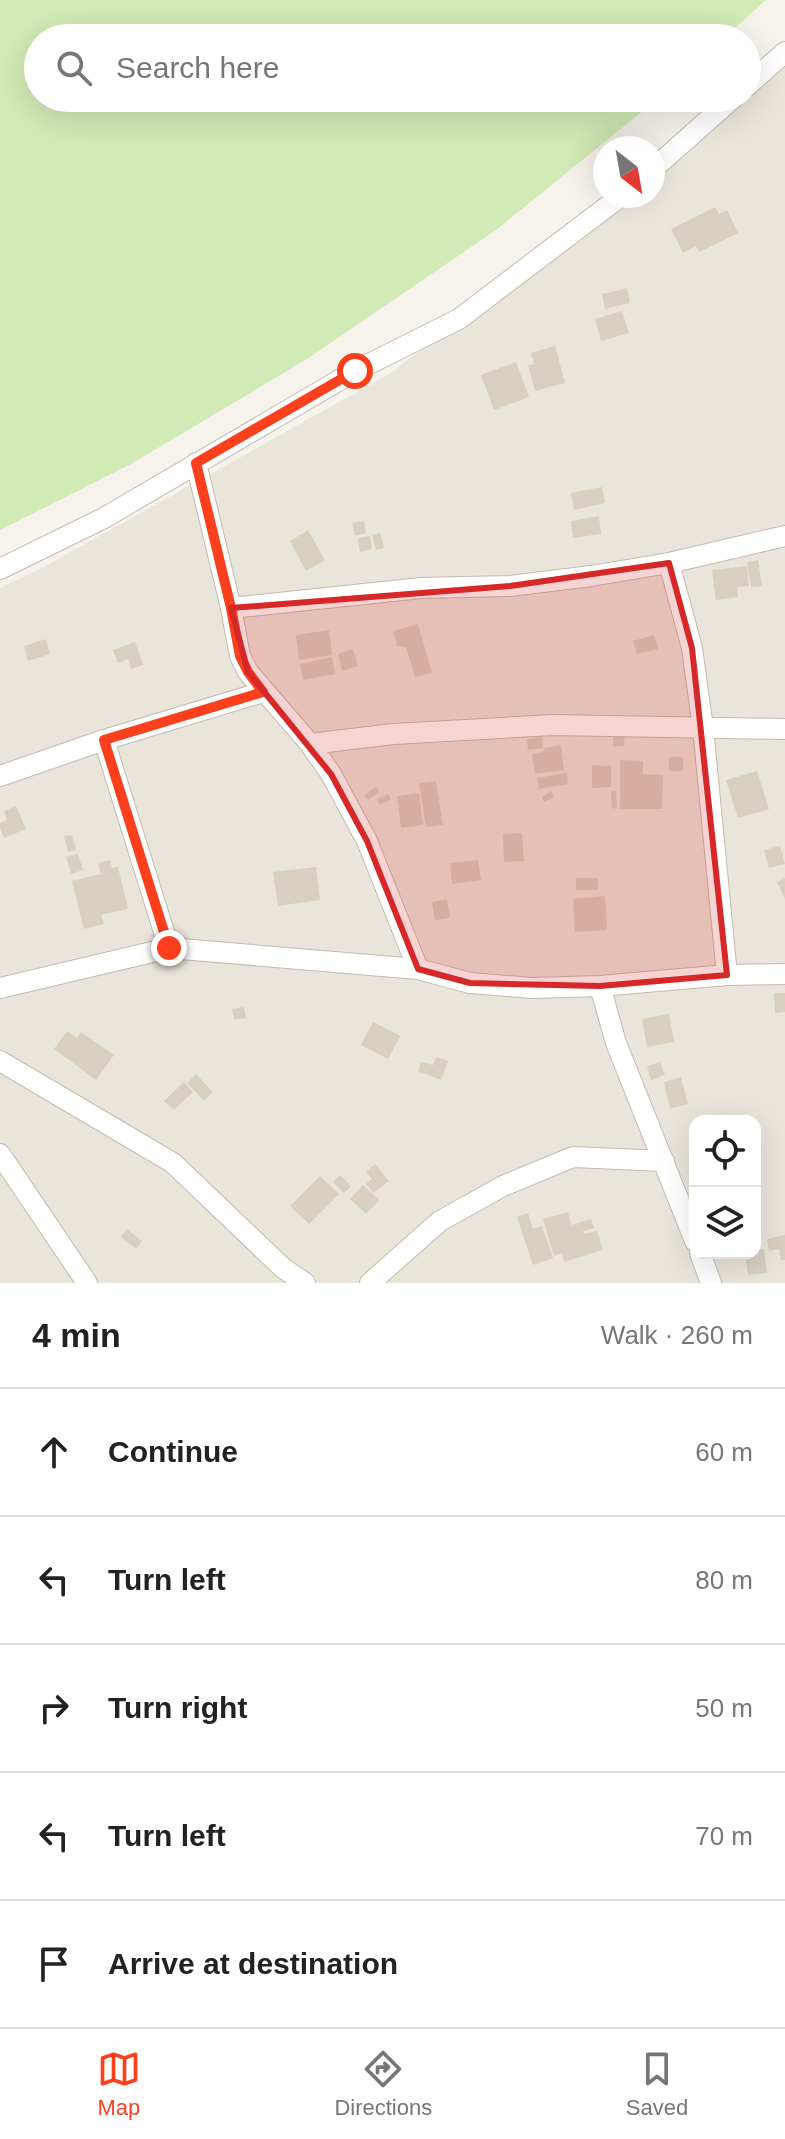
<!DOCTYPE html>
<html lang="en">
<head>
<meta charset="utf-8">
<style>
	body { margin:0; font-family:Arial,sans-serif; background:#f6f6f6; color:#222 }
	.controls { position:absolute; right:24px; bottom:24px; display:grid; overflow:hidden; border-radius:16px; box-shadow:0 8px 32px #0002 }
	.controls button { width:72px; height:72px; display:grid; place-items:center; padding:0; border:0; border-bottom:2px solid #e0e0e0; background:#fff; color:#222; font:40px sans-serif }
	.compass { position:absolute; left:593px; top:136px; width:72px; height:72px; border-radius:50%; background:#fff; box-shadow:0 8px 32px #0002; rotate:149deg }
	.stop { position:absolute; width:24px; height:24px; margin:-18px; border:6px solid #fc3f1d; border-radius:50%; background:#fff }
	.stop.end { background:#fc3f1d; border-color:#fff; box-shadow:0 2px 8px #0008 }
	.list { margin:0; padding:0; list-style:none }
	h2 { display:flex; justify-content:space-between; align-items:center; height:104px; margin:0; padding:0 32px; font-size:34px }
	h2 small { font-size:26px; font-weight:400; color:#767676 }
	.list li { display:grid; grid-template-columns:52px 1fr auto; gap:24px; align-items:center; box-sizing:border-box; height:128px; padding:0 32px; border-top:2px solid #e0e0e0 }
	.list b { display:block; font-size:30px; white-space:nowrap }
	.list em { font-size:26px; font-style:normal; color:#767676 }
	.icon { flex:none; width:44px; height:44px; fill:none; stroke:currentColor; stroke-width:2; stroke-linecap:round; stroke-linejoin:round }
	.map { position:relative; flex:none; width:785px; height:1283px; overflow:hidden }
	.search { position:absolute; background:#fff; box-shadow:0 8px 32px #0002; left:24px; right:24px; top:24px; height:88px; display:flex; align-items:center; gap:20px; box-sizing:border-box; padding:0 28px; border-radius:44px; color:#767676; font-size:30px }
	.sheet { height:744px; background:#fff }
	nav { display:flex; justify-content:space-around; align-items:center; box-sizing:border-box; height:112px; border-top:2px solid #e0e0e0; background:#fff; font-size:22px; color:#767676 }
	nav a { display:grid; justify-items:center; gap:4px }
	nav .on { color:#fc3f1d }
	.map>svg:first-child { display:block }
</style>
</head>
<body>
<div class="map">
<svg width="785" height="1283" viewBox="0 0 785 1283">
	<rect width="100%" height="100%" fill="#f6f3ec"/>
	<!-- residential -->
	<path fill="#eae5da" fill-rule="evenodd" d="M785,56V1283H0V588L42,568L391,373L620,196H653V171L742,98H747V93ZM695,1121H755V1253H695Z"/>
	<!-- green -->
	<path fill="#d2eab5" d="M0,0H766L724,38H38V98H659L496,230L307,359L131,464L0,530Z"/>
	<!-- building -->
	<path fill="#d8cfc1" d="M715,207L719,214L727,210L738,233L699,252L696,246L683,253L671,229Z
		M627,288L630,303L605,309L602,294Z
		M622,311L629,333L601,341L595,319Z
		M555,346L565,383L535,391L528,365L534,364L531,353Z
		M516,362L529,397L494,410L481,375Z
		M602,487L605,503L574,510L571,493Z
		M599,516L601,534L573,538L571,521Z
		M364,521L366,533L355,536L352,523Z
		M308,530L325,560L306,571L290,541Z
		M380,533L384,548L376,550L372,535Z
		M370,536L372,549L360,552L358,538Z
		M758,560L762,586L751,587L747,562Z
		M747,566L749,586L737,587L738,597L716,600L712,570Z
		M418,624L432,673L415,677L406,647L397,646L393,631Z
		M329,630L332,655L299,660L296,635Z
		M654,635L658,649L637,654L633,641Z
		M46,639L50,654L28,661L24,646Z
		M135,642L143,665L131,669L128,659L118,663L113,650Z
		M353,649L358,666L342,671L338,654Z
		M332,657L335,674L303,680L300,664Z
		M614,728H625L624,746H613Z
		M542,737L543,748L528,750L527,739Z
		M561,745L564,770L535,774L532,754L543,752L545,748Z
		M669,757H683V771H669Z
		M620,760L643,761V774L663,775L662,809H620Z
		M592,765L611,766V787L592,788Z
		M757,771L769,809L738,818L726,780Z
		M567,773L568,784L539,789L537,778Z
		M436,781L443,825L426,827L419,783Z
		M376,787L379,792L368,800L364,795Z
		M551,791L554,797L544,802L542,797Z
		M611,791H616L617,809L612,808Z
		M419,793L423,825L401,828L397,796Z
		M388,794L391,799L379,805L377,799Z
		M16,806L26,829L4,838L0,828V823L7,820L4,811Z
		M522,833L524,861L504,862L503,834Z
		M72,835L76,850L68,852L64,836Z
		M780,846L785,864L769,868L764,850Z
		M78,854L83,870L71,874L66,857Z
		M110,860L112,868L118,867L128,909L101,915L104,924L84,929L72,881L101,874L98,863Z
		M478,860L481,880L452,884L450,863Z
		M316,867L320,900L278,906L273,872Z
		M576,878H598V890H576Z
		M785,878V899L777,882Z
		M605,896L607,930L575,932L573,899Z
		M447,899L450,918L435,920L432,902Z
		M774,993H785V1012L775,1013Z
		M244,1007L246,1018L234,1020L232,1009Z
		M669,1014L674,1042L647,1047L642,1019Z
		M373,1022L400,1036L388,1059L361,1045Z
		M67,1031L77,1038L81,1032L114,1055L96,1080L54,1049Z
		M436,1057L448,1061L441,1080L418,1071L421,1062L433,1065Z
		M660,1062L665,1075L651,1080L647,1066Z
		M196,1074L213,1092L204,1101L187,1083Z
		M681,1077L688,1104L670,1109L664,1082Z
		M184,1082L193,1092L174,1110L164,1101Z
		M375,1164L389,1181L373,1193L366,1184L372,1179L366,1172Z
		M340,1175L351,1186L344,1193L333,1182Z
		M320,1176L339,1194L309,1224L290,1206Z
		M363,1185L379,1200L366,1214L350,1199Z
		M568,1212L571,1225L591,1219L594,1228L583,1231L584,1234L597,1231L603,1250L564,1262L562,1253L554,1256L543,1219Z
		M528,1213L533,1229L542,1226L553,1258L533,1265L517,1217Z
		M127,1229L142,1241L136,1249L121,1237Z
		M785,1235V1260H781L779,1249L769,1251L767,1239Z
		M755,1249H764L767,1273L748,1275L745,1253H755Z"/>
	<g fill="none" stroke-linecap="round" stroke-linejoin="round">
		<defs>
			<path id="minor" d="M747,86L785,52
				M653,169L733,98
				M196,463L231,608L240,656L248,672L310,744L331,774L367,841L418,969
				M669,563L692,648L703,728L727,975
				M0,569L104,518L355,371L459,319L621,196
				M231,608L421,588L510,586L591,576L669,563L785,536
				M263,692L104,740L169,948L418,969L470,983L532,988L600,986L727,975L785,974
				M310,744L393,734L553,725L785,729
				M0,776L104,740
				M600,986L616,1043L695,1241
				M0,988L169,948
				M0,1061L173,1163L283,1268L305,1283
				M0,1154L87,1283
				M700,1253L711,1283
				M370,1283L440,1221L503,1186L573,1157L664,1161"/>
		</defs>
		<!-- minor casing -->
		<use href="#minor" stroke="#c2bbae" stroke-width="22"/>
		<!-- minor -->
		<use href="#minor" stroke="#fff" stroke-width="20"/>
	</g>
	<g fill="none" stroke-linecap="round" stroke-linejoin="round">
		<!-- route -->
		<path stroke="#fc3f1d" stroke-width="10" d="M169,948L104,740L263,692L248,672L240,656L231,608L196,463L355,371"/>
	</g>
	<!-- marked area -->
	<path fill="#d62828" fill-opacity="0.2" stroke="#d62828" stroke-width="6" stroke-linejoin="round" d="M669,563L692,648L727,975L600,986L470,983L418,969L367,841L331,774L248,672L231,608L510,586Z"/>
</svg>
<div class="controls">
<button><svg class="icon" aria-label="locate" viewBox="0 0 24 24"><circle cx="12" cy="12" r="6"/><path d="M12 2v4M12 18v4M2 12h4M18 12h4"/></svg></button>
<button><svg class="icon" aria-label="layers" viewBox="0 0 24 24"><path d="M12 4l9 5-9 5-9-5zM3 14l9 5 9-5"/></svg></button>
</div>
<svg class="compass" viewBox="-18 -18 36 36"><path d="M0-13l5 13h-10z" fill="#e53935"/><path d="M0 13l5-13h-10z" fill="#767676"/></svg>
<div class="stop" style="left:355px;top:371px"></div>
<div class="stop end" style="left:169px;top:948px"></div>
<div class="search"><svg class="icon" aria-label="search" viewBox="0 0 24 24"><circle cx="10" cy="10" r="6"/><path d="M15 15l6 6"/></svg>Search here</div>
</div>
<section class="sheet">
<h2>4 min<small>Walk · 260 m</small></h2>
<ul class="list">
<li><svg class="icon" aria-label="ahead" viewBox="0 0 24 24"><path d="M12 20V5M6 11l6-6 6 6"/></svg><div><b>Continue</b></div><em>60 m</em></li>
<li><svg class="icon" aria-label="left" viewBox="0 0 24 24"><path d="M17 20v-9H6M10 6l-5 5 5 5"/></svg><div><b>Turn left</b></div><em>80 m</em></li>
<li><svg class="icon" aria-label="right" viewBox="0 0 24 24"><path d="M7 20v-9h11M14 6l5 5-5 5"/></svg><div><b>Turn right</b></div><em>50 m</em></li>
<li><svg class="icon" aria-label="left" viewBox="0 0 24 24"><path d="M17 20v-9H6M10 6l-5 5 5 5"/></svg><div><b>Turn left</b></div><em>70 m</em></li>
<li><svg class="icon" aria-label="arrive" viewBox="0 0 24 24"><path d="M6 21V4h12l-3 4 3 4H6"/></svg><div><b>Arrive at destination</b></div></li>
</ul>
</section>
<nav>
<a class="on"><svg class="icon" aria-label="map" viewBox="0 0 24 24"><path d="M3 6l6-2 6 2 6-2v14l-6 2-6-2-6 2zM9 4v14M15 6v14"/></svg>Map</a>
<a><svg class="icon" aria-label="directions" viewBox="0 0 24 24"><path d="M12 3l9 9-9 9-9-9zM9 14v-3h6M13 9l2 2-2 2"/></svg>Directions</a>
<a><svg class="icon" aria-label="saved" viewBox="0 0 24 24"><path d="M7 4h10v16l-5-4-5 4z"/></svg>Saved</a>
</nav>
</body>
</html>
